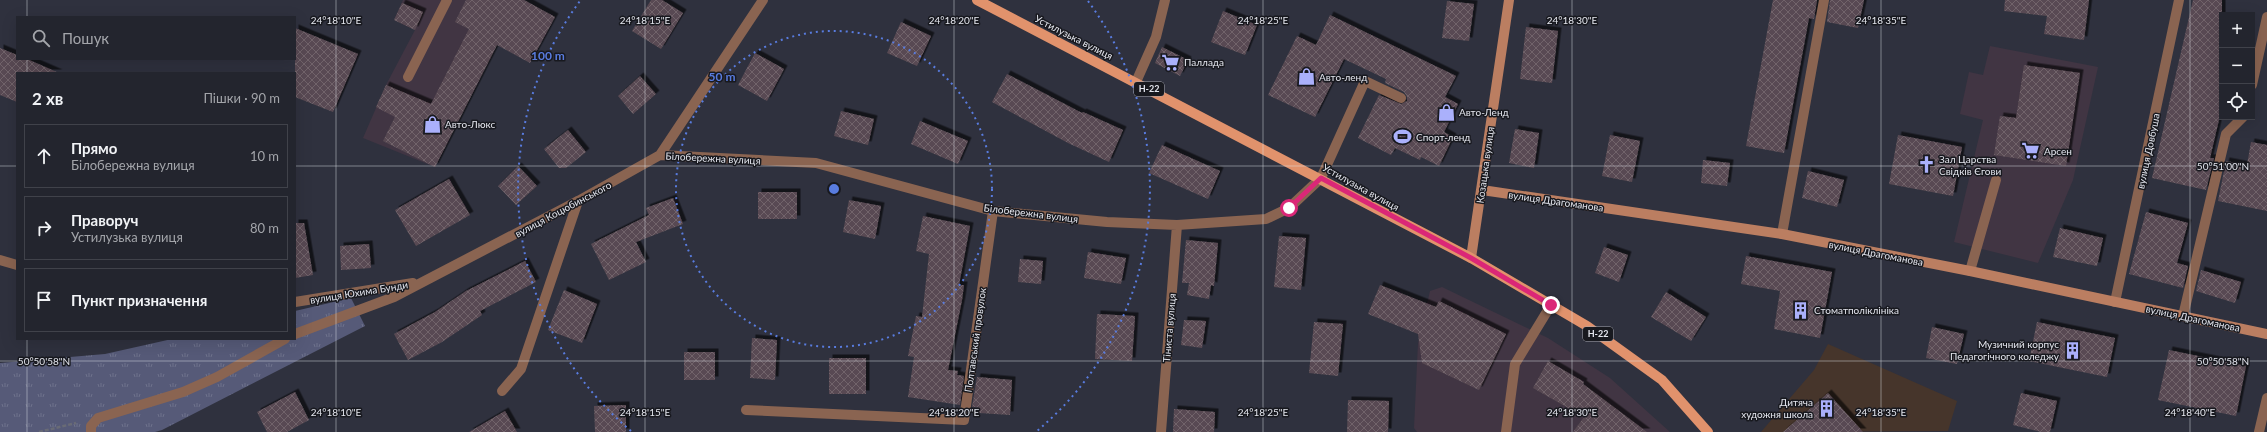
<!DOCTYPE html>
<html lang="uk">
<head>
<meta charset="utf-8">
<style>
	body { margin:0; font-family:Lato,sans-serif; background:#2f313a; color:#f1f3f6 }
	.controls { position:absolute; right:12px; top:12px; display:grid; overflow:hidden; border-radius:0px; box-shadow:0 4px 16px #0002 }
	.controls button { width:36px; height:36px; display:grid; place-items:center; padding:0; border:0; border-bottom:1px solid #40424a; background:#23252e; color:#f1f3f6; font:20px sans-serif }
	.stop { position:absolute; width:12px; height:12px; margin:-9px; border:3px solid #db2777; border-radius:50%; background:#fff }
	.stop.end { background:#db2777; border-color:#fff; box-shadow:0 1px 4px #0008 }
	.list { margin:0; padding:0; list-style:none }
	h2 { display:flex; justify-content:space-between; align-items:center; height:52px; margin:0; padding:0 16px; font-size:17px }
	h2 small { font-size:13px; font-weight:400; color:#a3a5aa }
	.list li { display:grid; grid-template-columns:26px 1fr auto; gap:12px; align-items:center; box-sizing:border-box; height:64px; margin:0 8px 8px; padding:0 8px; border:1px solid #40424a; border-radius:0px }
	.list b { display:block; font-size:15px; white-space:nowrap }
	.list p { margin:0; font-size:13px; white-space:nowrap; color:#a3a5aa }
	.list em { font-size:13px; font-style:normal; color:#a3a5aa }
	.icon { flex:none; width:22px; height:22px; fill:none; stroke:currentColor; stroke-width:2; stroke-linecap:round; stroke-linejoin:round }
	.map { position:relative; flex:none; width:2267px; height:432px; overflow:hidden }
	.search { position:absolute; background:#23252e; box-shadow:0 4px 16px #0002; left:16px; top:16px; width:280px; height:44px; display:flex; align-items:center; gap:10px; box-sizing:border-box; padding:0 14px; border-radius:0px; color:#a3a5aa; font-size:15px }
	.panel { position:absolute; background:#23252e; box-shadow:0 4px 16px #0002; left:16px; top:72px; width:280px; height:268px; border-radius:0px }
	.map>svg:first-child { display:block }
</style>
</head>
<body>
<div class="map">
<svg width="2267" height="432" viewBox="0 0 2267 432">
	<defs>
		<pattern id="grass-tufts" width="24" height="20" patternUnits="userSpaceOnUse"><rect width="24" height="20" fill="#565a78"/><path d="M3 7l-1-3M5 7V3M7 7l1-3M15 17l-1-3M17 17v-4M19 17l1-3" fill="none" stroke="#6e728c"/></pattern>
		<pattern id="building-cross-hatch" width="8" height="8" patternUnits="userSpaceOnUse"><rect width="8" height="8" fill="#594a52"/><path d="M0 0l8 8M0 8l8-8" fill="none" stroke="#71646b"/></pattern>
		<filter id="shadow"><feDropShadow dx="3.5" dy="-3.5" stdDeviation="0" flood-color="#0009"/></filter>
	</defs>
	<rect width="100%" height="100%" fill="#2f313e"/>
	<!-- commercial -->
	<path fill="#413543" d="M403,0H519L435,167L363,138L386,85L415,30L394,20Z
		M1990,46L2098,67L2073,180L2038,263L1954,242L1983,120L1960,114L1969,72L1983,75Z
		M1442,287L1548,338L1610,378L1670,432H1417L1414,428L1418,343L1430,291Z"/>
	<!-- education -->
	<path fill="#46352b" d="M1828,344L1957,401L1948,431L1761,432L1814,370Z"/>
	<!-- grass -->
	<path fill="url(#grass-tufts)" d="M351,298L365,326L162,430L155,432H0V363L105,354L172,339H295V311Z"/>
	<!-- building -->
	<path fill="url(#building-cross-hatch)" filter="url(#shadow)" d="M466,0H524L555,17L530,63L497,45L435,167L383,141L395,117L376,107L386,85L431,104L469,29L455,22Z
		M651,0H662L683,13L661,49L632,31Z
		M1773,0H1817L1814,19L1809,18L1784,153L1746,146Z
		M1830,0H1864L1858,28L1827,22Z
		M2005,0H2089L2084,40L2044,34L2047,16L2004,11Z
		M2193,0H2222V107L2210,158H2214L2206,190L2152,178Z
		M1447,1L1474,4L1469,41L1442,38Z
		M402,3L423,12L415,30L394,20Z
		M1223,11L1257,25L1245,55L1211,42Z
		M1330,15L1456,76L1445,97L1458,104L1444,132L1453,137L1439,166L1421,157L1420,160L1395,148L1391,155L1358,138L1379,95L1401,104L1407,101V97L1404,92L1385,83L1386,79L1344,59L1315,117L1268,95L1297,36L1316,45Z
		M901,22L931,36L917,66L887,53Z
		M1526,27L1558,31L1552,83L1520,79Z
		M295,28L358,54L333,112L295,97Z
		M1162,47L1188,60L1180,76L1155,63Z
		M0,48L17,55V59H27L59,73H17V102L0,95Z
		M755,53L784,69L767,101L738,85Z
		M2024,65L2080,73L2066,166L1994,155L2000,116L2016,118Z
		M1007,74L1082,113L1083,112L1123,130L1109,162L1068,143L992,102Z
		M640,76L656,94L633,114L618,96Z
		M841,111L874,119L868,145L834,136Z
		M920,121L968,141L958,164L911,144Z
		M1515,129L1539,133L1534,168L1509,163Z
		M568,130L586,152L566,168H559L544,149Z
		M1610,135L1640,141L1632,182L1602,176Z
		M1898,135L1962,147L1953,196L1889,184Z
		M2251,142L2267,145V211L2218,201L2226,161L2247,165Z
		M1162,145L1220,171L1208,199L1149,173Z
		M1703,160L1730,163L1727,186L1701,183Z
		M518,166L537,186L516,205L498,186Z
		M1808,171L1844,180L1837,207L1802,198Z
		M449,179L470,215L416,246L395,210Z
		M758,192H797V219H758Z
		M673,198L683,224L636,242L646,262L609,280L591,244L649,215L646,208Z
		M849,200L881,206L875,239L843,232Z
		M2146,212L2188,223L2177,263L2188,266L2183,288L2129,274Z
		M923,216L970,226L959,285H964L962,300L948,370L958,371L957,375L964,376L960,405L908,397L914,357L908,356L916,316L922,317L929,254L916,251Z
		M295,223H304L313,275L295,278Z
		M2060,228L2103,238L2097,266L2053,257Z
		M1279,236L1306,238L1301,290L1274,287Z
		M1186,240L1218,243L1214,286L1211,285L1209,299L1187,295L1189,283H1182Z
		M369,244L371,268L341,270L340,246Z
		M1604,247L1628,255L1619,282L1595,273Z
		M1088,252L1126,258L1121,284L1084,278Z
		M1746,256L1832,272L1820,338L1774,329L1780,291L1741,284Z
		M1020,259L1043,261L1041,284L1018,282Z
		M525,261L536,282L480,311L482,315L442,342L408,360L394,334L435,312L466,291Z
		M2201,270L2241,282L2235,303L2196,291Z
		M1380,285L1436,307L1439,301L1506,334L1479,390L1422,363L1418,334L1368,314Z
		M564,290L597,304L582,343L548,330Z
		M1666,292L1706,317L1691,341L1651,317Z
		M1097,314L1135,316L1132,361L1095,359Z
		M1184,320L1206,321L1202,348L1181,345Z
		M1314,322L1343,324L1338,376L1309,373Z
		M2037,322L2115,338L2107,377L2029,361Z
		M1932,327L1964,334L1957,364L1926,358Z
		M752,338L777,340L775,380L750,378Z
		M2169,350L2246,366L2236,416L2158,400Z
		M684,352H715V380H684Z
		M829,358H866V394H829Z
		M1548,361L1584,382L1583,384L1647,432H1573L1584,417L1533,388Z
		M977,377L1012,380L1010,415L979,413V408L972,407Z
		M295,392L309,420L287,432H267L257,412Z
		M1828,393L1863,432H1783Z
		M2021,393L2057,401L2050,432H2041L2013,425Z
		M1348,400L1389,401L1388,432H1347Z
		M626,405V432H595L594,406Z
		M1174,409L1215,412L1214,432H1173Z
		M505,411L517,432H469Z"/>
	<g fill="none" stroke-linecap="round" stroke-linejoin="round">
		<!-- path -->
		<path stroke="#696b76" stroke-width="2.5" stroke-dasharray="4 2" stroke-linecap="butt" d="M39,432L76,423"/>
		<!-- lane -->
		<path stroke="#8a6451" stroke-width="10" d="M408,77L447,0
			M2252,85L2267,17
			M1321,178L1365,81L1401,98
			M1782,234L1824,0
			M1970,271L1996,180
			M2183,316L2226,134L2243,117
			M502,391L521,369L578,201
			M2259,432L2267,398"/>
		<!-- street -->
		<path stroke="#8a6451" stroke-width="10" d="M1136,82L1156,37L1165,0
			M660,155L816,163L993,211L1107,222L1177,225L1266,219L1289,208L1321,178
			M0,260L17,265
			M295,302L413,283
			M2115,302L2179,0
			M295,334L394,297L578,201L660,155L763,0
			M746,410L964,420L993,211
			M91,432V426L98,418L183,392L217,377L285,339
			M1161,432L1177,225
			M1506,432L1515,364L1551,305"/>
		<!-- secondary -->
		<path stroke="#bb7e61" stroke-width="10" d="M1482,190L1782,234L1970,271L2267,334
			M1471,258L1509,0"/>
		<!-- primary -->
		<path stroke="#e1926c" stroke-width="10" d="M977,0L1471,258L1587,326L1662,380L1708,432"/>
	</g>
	<g fill="none" stroke-linecap="round" stroke-linejoin="round">
		<!-- route -->
		<path stroke="#db2777" stroke-width="5" d="M1289,208L1321,178L1471,258L1551,305"/>
	</g>
	<!-- ticks -->
	<path fill="none" stroke="#e4e6ee" stroke-width="1" stroke-opacity="0.45" d="M27,0V17M336,0V432M645,0V432M954,0V432M1263,0V432M1572,0V432M1881,0V432M2190,0V432M27,59V73M0,166H17M295,166H2267M27,339V432M0,361H2267"/>
	<!-- distance rings -->
	<g fill="none" stroke="#597cdf" stroke-width="2" stroke-dasharray="2 4">
		<circle cx="834" cy="189" r="158"/>
		<path d="M631 431A316 316 0 0 1 580 1M1088 1A316 316 0 0 1 1037 431"/>
	</g>
	<!-- icons -->
	<defs>
		<symbol id="supermarket-bare" viewBox="-9 -9 18 18"><path d="M-6-5.5h2.5l.6 2H6L4.5 2H-2.5L-4.4-4H-6ZM-1.5 3.2a1.3 1.3 0 1 0 .1 0ZM3 3.2a1.3 1.3 0 1 0 .1 0Z" fill="#aab0fb" stroke="#18191f" stroke-width="2.5" paint-order="stroke"/></symbol>
		<symbol id="shop-bare" viewBox="-9 -9 18 18"><path d="M-5-2.5h2.3a2.7 3.5 0 0 1 5.4 0H5L5.5 6h-11ZM-1.5-2.5h3a1.5 2.3 0 0 0-3 0Z" fill="#aab0fb" stroke="#18191f" stroke-width="2.5" paint-order="stroke"/></symbol>
		<symbol id="stadium-bare" viewBox="-9 -9 18 18"><path d="M0-5a6.5 5 0 1 0 0 10a6.5 5 0 1 0 0-10ZM-3.5-1.8h7v3.6h-7Z" fill="#aab0fb" stroke="#18191f" stroke-width="2.5" paint-order="stroke"/></symbol>
		<symbol id="church-bare" viewBox="-9 -9 18 18"><path d="M-1.2-6h2.4v3.5h3.3v2.4h-3.3V6h-2.4V-.1h-3.3v-2.4h3.3Z" fill="#aab0fb" stroke="#18191f" stroke-width="2.5" paint-order="stroke"/></symbol>
		<symbol id="building-bare" viewBox="-9 -9 18 18"><path d="M-4-6H4V6H1V3H-1V6H-4ZM-2.5-4.3h1.7v1.8h-1.7ZM.8-4.3h1.7v1.8H.8ZM-2.5-1h1.7V.8h-1.7ZM.8-1h1.7V.8H.8Z" fill="#aab0fb" stroke="#18191f" stroke-width="2.5" paint-order="stroke"/></symbol>
	</defs>
	<g fill-rule="evenodd">
		<use href="#supermarket-bare" x="1158" y="50" width="25" height="25"/>
		<use href="#shop-bare" x="1294" y="64" width="25" height="25"/>
		<use href="#shop-bare" x="1434" y="100" width="25" height="25"/>
		<use href="#shop-bare" x="420" y="112" width="25" height="25"/>
		<use href="#stadium-bare" x="1390" y="124" width="25" height="25"/>
		<use href="#supermarket-bare" x="2018" y="138" width="25" height="25"/>
		<use href="#church-bare" x="1914" y="152" width="25" height="25"/>
		<use href="#building-bare" x="1788" y="298" width="25" height="25"/>
		<use href="#building-bare" x="2060" y="338" width="25" height="25"/>
		<use href="#building-bare" x="1814" y="396" width="25" height="25"/>
	</g>
	<g text-anchor="middle" stroke-width="3" stroke-linejoin="round" paint-order="stroke">
		<!-- shield labels -->
		<g fill="#18191f" stroke="#a7a8b0" stroke-width="1">
			<rect x="1134" y="82" width="30" height="14" rx="3"/>
			<rect x="1583" y="327" width="30" height="14" rx="3"/>
		</g>
		<g font-size="9" font-weight="bold" fill="#e4e6ee">
			<text x="1149" y="92">Н-22</text>
			<text x="1598" y="337">Н-22</text>
		</g>
		<!-- street labels -->
		<g font-size="10" fill="#e4e6ee" stroke="#18191f">
			<text transform="translate(1074 37) rotate(27)" y="4">Устилузька вулиця</text>
			<text transform="translate(2148 151) rotate(-78)" y="4">вулиця Довбуша</text>
			<text transform="translate(713 158) rotate(3)" y="4">Білобережна вулиця</text>
			<text transform="translate(1485 165) rotate(-82)" y="4">Козацька вулиця</text>
			<text transform="translate(1361 187) rotate(29)" y="4">Устилузька вулиця</text>
			<text transform="translate(1556 201) rotate(8)" y="4">вулиця Драгоманова</text>
			<text transform="translate(563 209) rotate(-28)" y="4">вулиця Коцюбинського</text>
			<text transform="translate(1031 213) rotate(7)" y="4">Білобережна вулиця</text>
			<text transform="translate(1876 253) rotate(11)" y="4">вулиця Драгоманова</text>
			<text transform="translate(359 292) rotate(-9)" y="4">вулиця Юхима Бунди</text>
			<text transform="translate(2193 318) rotate(12)" y="4">вулиця Драгоманова</text>
			<text transform="translate(1169 328) rotate(-85)" y="4">Тіниста вулиця</text>
			<text transform="translate(975 340) rotate(-82)" y="4">Полтавський провулок</text>
		</g>
		<!-- poi labels -->
		<g font-size="10" fill="#e4e6ee" stroke="#18191f" text-anchor="start">
			<text x="1184" y="66">Паллада</text>
			<text x="1319" y="81">Авто-ленд</text>
			<text x="1459" y="116">Авто-Ленд</text>
			<text x="445" y="128">Авто-Люкс</text>
			<text x="1416" y="141">Спорт-ленд</text>
			<text x="2044" y="155">Арсен</text>
			<text x="1939" y="163">Зал Царства<tspan x="1939" dy="12">Свідків Єгови</tspan></text>
			<text x="1814" y="314">Стоматполіклініка</text>
			<text x="2059" y="348" text-anchor="end">Музичний корпус<tspan x="2059" dy="12">Педагогічного коледжу</tspan></text>
			<text x="1813" y="406" text-anchor="end">Дитяча<tspan x="1813" dy="12">художня школа</tspan></text>
		</g>
	</g>
	<g font-size="10" text-anchor="middle" fill="#e4e6ee" stroke="#18191f" stroke-width="3" stroke-linejoin="round" paint-order="stroke">
		<text x="336" y="24">24°18'10"E</text>
		<text x="645" y="24">24°18'15"E</text>
		<text x="954" y="24">24°18'20"E</text>
		<text x="1263" y="24">24°18'25"E</text>
		<text x="1572" y="24">24°18'30"E</text>
		<text x="1881" y="24">24°18'35"E</text>
		<text x="2223" y="170">50°51'00"N</text>
		<text x="44" y="365">50°50'58"N</text>
		<text x="2223" y="365">50°50'58"N</text>
		<text x="336" y="416">24°18'10"E</text>
		<text x="645" y="416">24°18'15"E</text>
		<text x="954" y="416">24°18'20"E</text>
		<text x="1263" y="416">24°18'25"E</text>
		<text x="1572" y="416">24°18'30"E</text>
		<text x="1881" y="416">24°18'35"E</text>
		<text x="2190" y="416">24°18'40"E</text>
	</g>
	<circle cx="834" cy="189" r="6" fill="#597cdf" stroke="#18191f" stroke-width="2"/>
	<g font-size="12" text-anchor="middle" font-weight="bold" fill="#597cdf" stroke="#18191f" stroke-width="3" stroke-linejoin="round" paint-order="stroke">
		<text x="548" y="60">100 m</text>
		<text x="722" y="81">50 m</text>
	</g>
</svg>
<div class="controls">
<button>+</button>
<button>−</button>
<button><svg class="icon" aria-label="locate" viewBox="0 0 24 24"><circle cx="12" cy="12" r="6"/><path d="M12 2v4M12 18v4M2 12h4M18 12h4"/></svg></button>
</div>
<div class="stop" style="left:1289px;top:208px"></div>
<div class="stop end" style="left:1551px;top:305px"></div>
<div class="search"><svg class="icon" aria-label="search" viewBox="0 0 24 24"><circle cx="10" cy="10" r="6"/><path d="M15 15l6 6"/></svg>Пошук</div>
<section class="panel">
<h2>2 хв<small>Пішки · 90 m</small></h2>
<ul class="list">
<li><svg class="icon" aria-label="ahead" viewBox="0 0 24 24"><path d="M12 20V5M6 11l6-6 6 6"/></svg><div><b>Прямо</b><p>Білобережна вулиця</p></div><em>10 m</em></li>
<li><svg class="icon" aria-label="right" viewBox="0 0 24 24"><path d="M7 20v-9h11M14 6l5 5-5 5"/></svg><div><b>Праворуч</b><p>Устилузька вулиця</p></div><em>80 m</em></li>
<li><svg class="icon" aria-label="arrive" viewBox="0 0 24 24"><path d="M6 21V4h12l-3 4 3 4H6"/></svg><div><b>Пункт призначення</b></div></li>
</ul>
</section>
</div>
</body>
</html>
